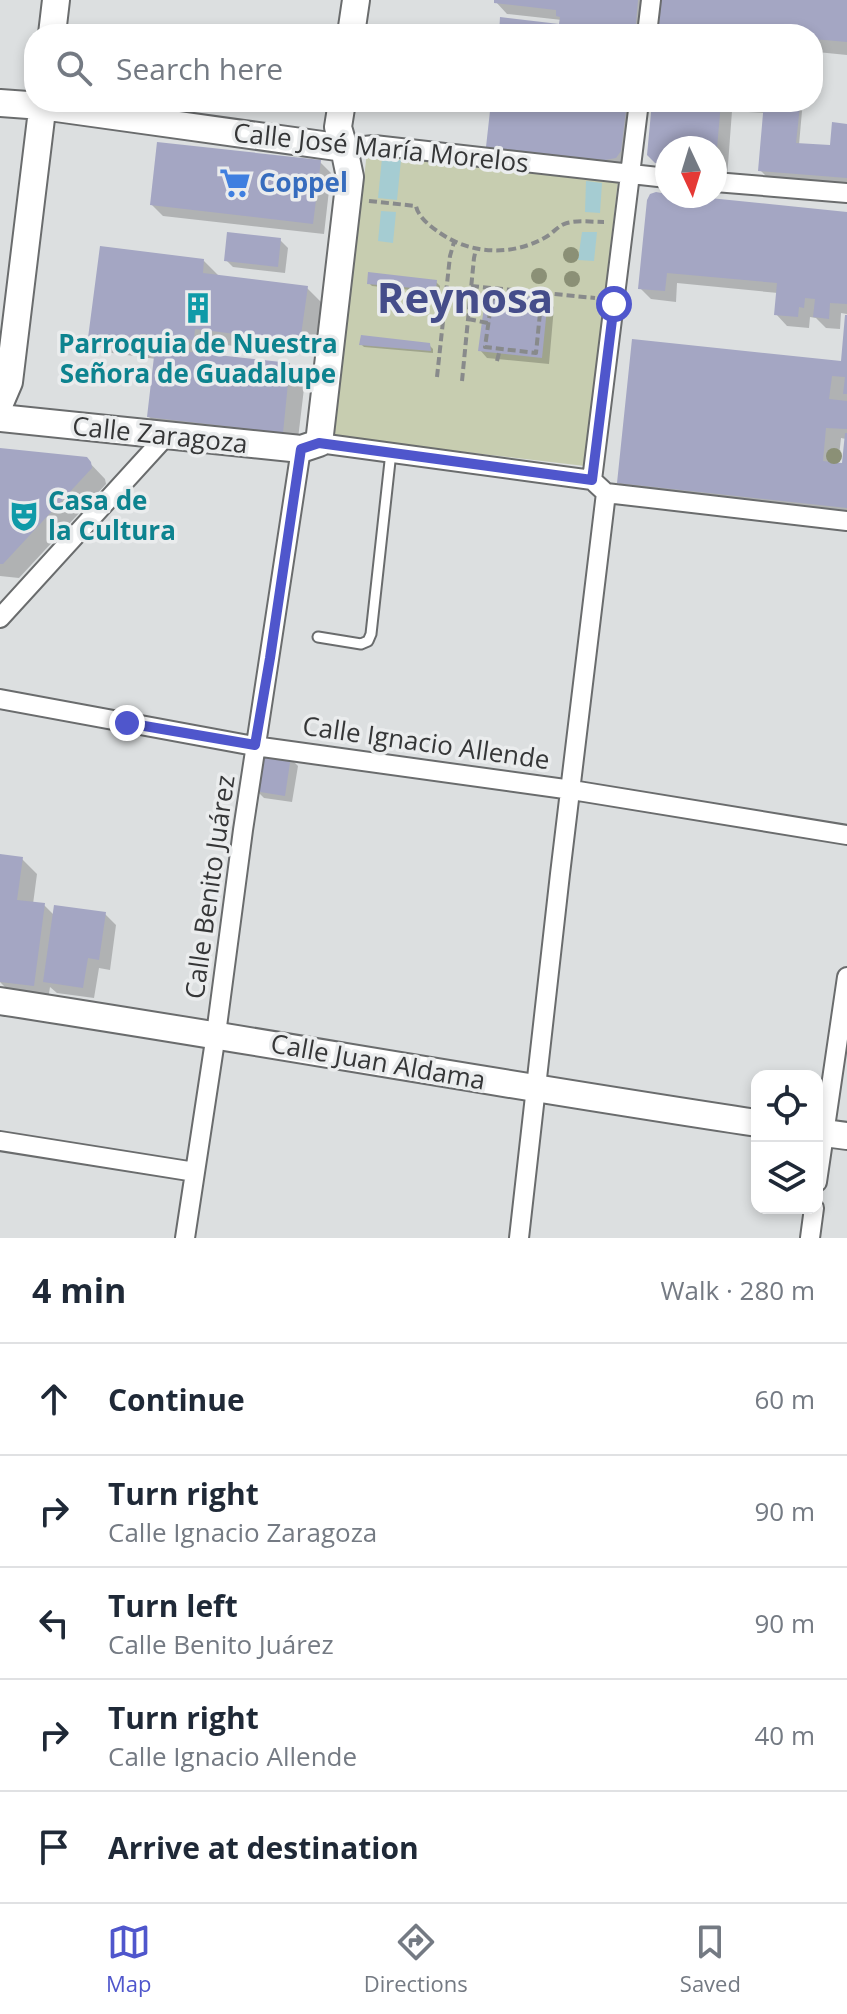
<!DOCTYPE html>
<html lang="en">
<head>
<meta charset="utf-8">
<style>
	body { margin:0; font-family:"Open Sans",sans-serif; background:#f6f6f7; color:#1f2937 }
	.controls { position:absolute; right:24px; bottom:24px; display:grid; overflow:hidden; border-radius:16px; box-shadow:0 4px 12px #0003 }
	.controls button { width:72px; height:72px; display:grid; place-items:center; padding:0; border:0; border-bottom:2px solid #e0e1e3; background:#fff; color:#1f2937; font:40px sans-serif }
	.compass { position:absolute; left:655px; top:136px; width:72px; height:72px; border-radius:50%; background:#fff; box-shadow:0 4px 12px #0003; rotate:176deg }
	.stop { position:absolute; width:24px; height:24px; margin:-18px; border:6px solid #4f56cc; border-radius:50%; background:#fff }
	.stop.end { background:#4f56cc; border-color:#fff; box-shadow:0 2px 8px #0008 }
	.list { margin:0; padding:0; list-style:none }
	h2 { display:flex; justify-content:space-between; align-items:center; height:104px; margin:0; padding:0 32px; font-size:34px }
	h2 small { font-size:26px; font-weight:400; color:#747a83 }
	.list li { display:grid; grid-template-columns:52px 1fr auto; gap:24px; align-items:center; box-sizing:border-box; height:112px; padding:0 32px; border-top:2px solid #e0e1e3 }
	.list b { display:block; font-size:30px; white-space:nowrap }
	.list p { margin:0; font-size:26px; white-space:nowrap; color:#747a83 }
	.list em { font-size:26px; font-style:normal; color:#747a83 }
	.icon { flex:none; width:44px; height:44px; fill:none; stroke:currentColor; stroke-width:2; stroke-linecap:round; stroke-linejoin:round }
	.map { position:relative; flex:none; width:847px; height:1238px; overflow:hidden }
	.search { position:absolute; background:#fff; box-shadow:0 4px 12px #0003; left:24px; right:24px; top:24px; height:88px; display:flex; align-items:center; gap:20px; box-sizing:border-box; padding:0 28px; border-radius:32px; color:#747a83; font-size:30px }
	.sheet { height:664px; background:#fff }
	nav { display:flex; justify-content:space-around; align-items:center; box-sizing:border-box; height:112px; border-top:2px solid #e0e1e3; background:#fff; font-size:22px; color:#747a83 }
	nav a { display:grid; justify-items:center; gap:4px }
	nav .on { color:#4f56cc }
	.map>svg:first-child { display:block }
</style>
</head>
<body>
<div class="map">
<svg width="847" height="1238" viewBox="0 0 847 1238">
	<rect width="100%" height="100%" fill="#dcdfe0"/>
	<!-- green -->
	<path fill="#c7cdb0" d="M367,152L618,181L585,466L334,437Z"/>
	<!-- water -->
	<path fill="#a5ccd2" d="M382,158L401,160L397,200L378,198Z
		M586,181L602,183L600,213L585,212Z
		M381,211L396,212L393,243L378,241Z
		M582,232H597L594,261L578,260Z"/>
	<!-- shadow -->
	<path fill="#0003" fill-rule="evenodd" d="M496,0H651L647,34H501L561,26L562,20L507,14L496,2Z
		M663,0H847V55L817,52L813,48V34H660Z
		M493,102H639L628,169L503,161L488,146Z
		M654,102H789L788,108H799L802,111L799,145L829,147L847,126V188L837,183L822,182V185L772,182L760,170L765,113L732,111L727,178L715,177V148H667V172L649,155Z
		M320,162L331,173L324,234L163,216L152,205Z
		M656,194L847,214V517L630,494L619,483L842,363L847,314L841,313L840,329L826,328L816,318L810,317L809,328L787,326L776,314L778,293L677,283L676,302L651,299L640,288ZM841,438L846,439L844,466L838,465Z
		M280,240L288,248L285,273L233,267L226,260Z
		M204,261L219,276L307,288L322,303L315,356L210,343L208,356L290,365L305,380L297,447L164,432L149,417L156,359L105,352L90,337Z
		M436,282L440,286L439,293L372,286L369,283Z
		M547,300L554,307L549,364L487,358L480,350Z
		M361,344L429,345L433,349V353L364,347Z
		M0,450L86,459L105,479L106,484L19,578L0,576Z
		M290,758L298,766L292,802L264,798L256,790Z
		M0,856L22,859L37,874L33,904L44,905L54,915L105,914L116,925L110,970L99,968L94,998L57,993L50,987L48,1000L14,996L0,982Z"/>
	<!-- building -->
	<path fill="#a4a6c3" d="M494,0H638L635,34H499L500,17L559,24L560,17L556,16V10L494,3Z
		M661,0H847V42L813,39V34H658Z
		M491,102H627L621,151L616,158L605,160L486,147Z
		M652,102H721L717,148H667V164L655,163L647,155Z
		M764,102H786V105L800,106L796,143L830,145L832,122L847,124V178L758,171Z
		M157,142L321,160L313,224L150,205Z
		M656,192L667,194V196H690L847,212V304L830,303L829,319L813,317L815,299L805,298L804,308L799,307L798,317L774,315L777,283L667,273L665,291L638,289L647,200L650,194Z
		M227,232L281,238L278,267L224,261Z
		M100,246L204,259L203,273L308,286L300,342L195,329L194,340L141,334L139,345L88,338Z
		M368,272L437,280L436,290L367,284Z
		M486,292L548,298L542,358L478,351Z
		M845,315H847V394H843L845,377L832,376L829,399L847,401V429L826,428L823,461L842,463L845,433H847V508L617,483L632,339L841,361Z
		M361,335L430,343L431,351L359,345Z
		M155,348L290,363L283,433L147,417Z
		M0,448L87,457L91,462L92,468L3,564H0Z
		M260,750L291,756L285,796L254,791Z
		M0,854L23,857L17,900L45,903L34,986L0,982Z
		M54,905L106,912L99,960L88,958L83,988L43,982Z"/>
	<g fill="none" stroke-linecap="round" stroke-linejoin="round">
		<defs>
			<path id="lane" d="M318,637L361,644L368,641L371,634L391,452"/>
			<path id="street" d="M647,34L651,0
				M344,148L374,145L667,178
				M715,182L847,193
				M319,443L592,480L606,493L847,521
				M592,480L639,102
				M0,618L166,436
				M0,699L254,746L572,790L847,835
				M0,1141L195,1172
				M817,1182L847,977
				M185,1238L216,1034L243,830L301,449
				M519,1238L560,874L606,493
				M810,1238L814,1208"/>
			<path id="secondary" d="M52,34L56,0
				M351,34L356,0
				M0,103L42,106L344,148
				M0,403L9,382L43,102
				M0,418L301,449L319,443L350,177L344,148L338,127L342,102
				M0,1001C253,1040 504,1085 757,1123
				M817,1132L847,1136"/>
		</defs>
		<!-- lane casing -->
		<use href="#lane" stroke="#6a6c6d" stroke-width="13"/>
		<!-- street casing -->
		<use href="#street" stroke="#6a6c6d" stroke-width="22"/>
		<!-- secondary casing -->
		<use href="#secondary" stroke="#6a6c6d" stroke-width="30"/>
		<!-- path -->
		<path stroke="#888a8b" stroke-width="4" stroke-dasharray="8 4" stroke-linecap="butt" d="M369,201L416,206C418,217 431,227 440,233C472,255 513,256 546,237C553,233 559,225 567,223C578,220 593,222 604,222
			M471,286L595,298
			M492,298L541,303L536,353L485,347Z
			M468,319L488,323
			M497,361L500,349
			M437,377L450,256L454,242
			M462,381L474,258L476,249"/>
		<!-- lane -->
		<use href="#lane" stroke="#fff" stroke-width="9"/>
		<!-- street -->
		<use href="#street" stroke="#fff" stroke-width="18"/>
		<!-- secondary -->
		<use href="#secondary" stroke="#fff" stroke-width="26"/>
	</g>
	<!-- trees -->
	<g fill="#8b9076">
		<circle cx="571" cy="255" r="8"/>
		<circle cx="539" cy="276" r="8"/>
		<circle cx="572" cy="279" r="8"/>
		<circle cx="834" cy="456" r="8"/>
	</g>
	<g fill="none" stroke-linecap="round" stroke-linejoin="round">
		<!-- route -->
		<path stroke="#4f56cc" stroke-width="10" d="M127,723L255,745L270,658L301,449L319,443L592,480L614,304"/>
	</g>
	<!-- icons -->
	<defs>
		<symbol id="supermarket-bare" viewBox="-9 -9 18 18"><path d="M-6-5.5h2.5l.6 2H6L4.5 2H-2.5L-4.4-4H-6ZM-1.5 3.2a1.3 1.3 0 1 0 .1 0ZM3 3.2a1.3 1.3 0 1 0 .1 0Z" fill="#3f7fe0" stroke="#eaeced" stroke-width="2.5" paint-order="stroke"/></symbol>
		<symbol id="building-bare" viewBox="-9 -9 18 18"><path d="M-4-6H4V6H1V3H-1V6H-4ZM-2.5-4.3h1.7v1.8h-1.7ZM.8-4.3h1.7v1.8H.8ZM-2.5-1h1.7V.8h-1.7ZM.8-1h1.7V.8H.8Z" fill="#0f9aa8" stroke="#eaeced" stroke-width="2.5" paint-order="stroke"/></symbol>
		<symbol id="theatre-bare" viewBox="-9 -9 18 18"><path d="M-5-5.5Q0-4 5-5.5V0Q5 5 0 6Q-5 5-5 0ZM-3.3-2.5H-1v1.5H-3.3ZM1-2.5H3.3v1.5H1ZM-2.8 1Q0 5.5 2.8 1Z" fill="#0f9aa8" stroke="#eaeced" stroke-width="2.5" paint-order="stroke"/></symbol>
	</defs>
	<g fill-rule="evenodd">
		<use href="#supermarket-bare" x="213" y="161" width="44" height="44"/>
		<use href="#building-bare" x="176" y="286" width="44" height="44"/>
		<use href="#theatre-bare" x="2" y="494" width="44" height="44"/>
	</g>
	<g text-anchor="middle" stroke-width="7" stroke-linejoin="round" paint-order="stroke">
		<!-- street labels -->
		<g font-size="26" fill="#353637" stroke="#eaeced">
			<text transform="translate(381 148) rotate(6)" y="9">Calle José María Morelos</text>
			<text transform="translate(160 435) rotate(6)" y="9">Calle Zaragoza</text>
			<text transform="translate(426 743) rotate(8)" y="9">Calle Ignacio Allende</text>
			<text transform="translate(210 887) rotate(-82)" y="9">Calle Benito Juárez</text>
			<text transform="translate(378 1062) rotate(10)" y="9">Calle Juan Aldama</text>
		</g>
		<!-- shop labels -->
		<g font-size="26" font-weight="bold" fill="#366cbe" stroke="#eaeced" text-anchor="start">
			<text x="259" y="192">Coppel</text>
		</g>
		<!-- culture labels -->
		<g font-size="26" font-weight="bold" fill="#0d838f" stroke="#eaeced">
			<text x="198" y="353">Parroquia de Nuestra<tspan x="198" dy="30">Señora de Guadalupe</tspan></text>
			<text x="48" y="510" text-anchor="start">Casa de<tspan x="48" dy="30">la Cultura</tspan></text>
		</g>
		<!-- town labels -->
		<g font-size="42" font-weight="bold" fill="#454d8a" stroke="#eaeced">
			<text x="465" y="313">Reynosa</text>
		</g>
	</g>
</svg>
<div class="controls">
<button><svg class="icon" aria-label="locate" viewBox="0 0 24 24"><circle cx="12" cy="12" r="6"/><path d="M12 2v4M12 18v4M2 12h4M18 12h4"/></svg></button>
<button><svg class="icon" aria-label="layers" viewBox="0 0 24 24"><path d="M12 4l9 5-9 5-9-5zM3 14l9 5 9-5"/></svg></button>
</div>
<svg class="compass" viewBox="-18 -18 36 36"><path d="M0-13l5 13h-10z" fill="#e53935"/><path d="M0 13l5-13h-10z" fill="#747a83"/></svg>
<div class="stop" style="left:614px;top:304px"></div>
<div class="stop end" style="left:127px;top:723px"></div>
<div class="search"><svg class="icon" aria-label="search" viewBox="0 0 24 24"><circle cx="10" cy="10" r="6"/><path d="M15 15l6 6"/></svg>Search here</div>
</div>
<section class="sheet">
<h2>4 min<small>Walk · 280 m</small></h2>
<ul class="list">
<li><svg class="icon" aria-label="ahead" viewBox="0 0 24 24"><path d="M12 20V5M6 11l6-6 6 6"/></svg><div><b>Continue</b></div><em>60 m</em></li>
<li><svg class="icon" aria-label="right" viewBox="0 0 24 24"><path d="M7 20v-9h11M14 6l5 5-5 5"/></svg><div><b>Turn right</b><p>Calle Ignacio Zaragoza</p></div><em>90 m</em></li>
<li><svg class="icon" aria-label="left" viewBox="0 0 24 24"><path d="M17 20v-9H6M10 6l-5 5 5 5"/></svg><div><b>Turn left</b><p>Calle Benito Juárez</p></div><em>90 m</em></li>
<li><svg class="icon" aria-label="right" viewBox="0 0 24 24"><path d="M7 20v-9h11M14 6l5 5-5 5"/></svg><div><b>Turn right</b><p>Calle Ignacio Allende</p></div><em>40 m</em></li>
<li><svg class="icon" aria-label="arrive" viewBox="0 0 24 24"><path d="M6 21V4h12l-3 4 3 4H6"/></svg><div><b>Arrive at destination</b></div></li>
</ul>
</section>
<nav>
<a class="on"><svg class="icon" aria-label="map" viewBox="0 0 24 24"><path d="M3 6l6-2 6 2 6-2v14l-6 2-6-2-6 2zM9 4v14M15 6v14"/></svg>Map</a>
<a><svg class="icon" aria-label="directions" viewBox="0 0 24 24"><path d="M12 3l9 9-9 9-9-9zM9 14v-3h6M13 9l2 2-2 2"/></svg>Directions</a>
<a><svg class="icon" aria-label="saved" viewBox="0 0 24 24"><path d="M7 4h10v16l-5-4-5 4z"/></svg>Saved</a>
</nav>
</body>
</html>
